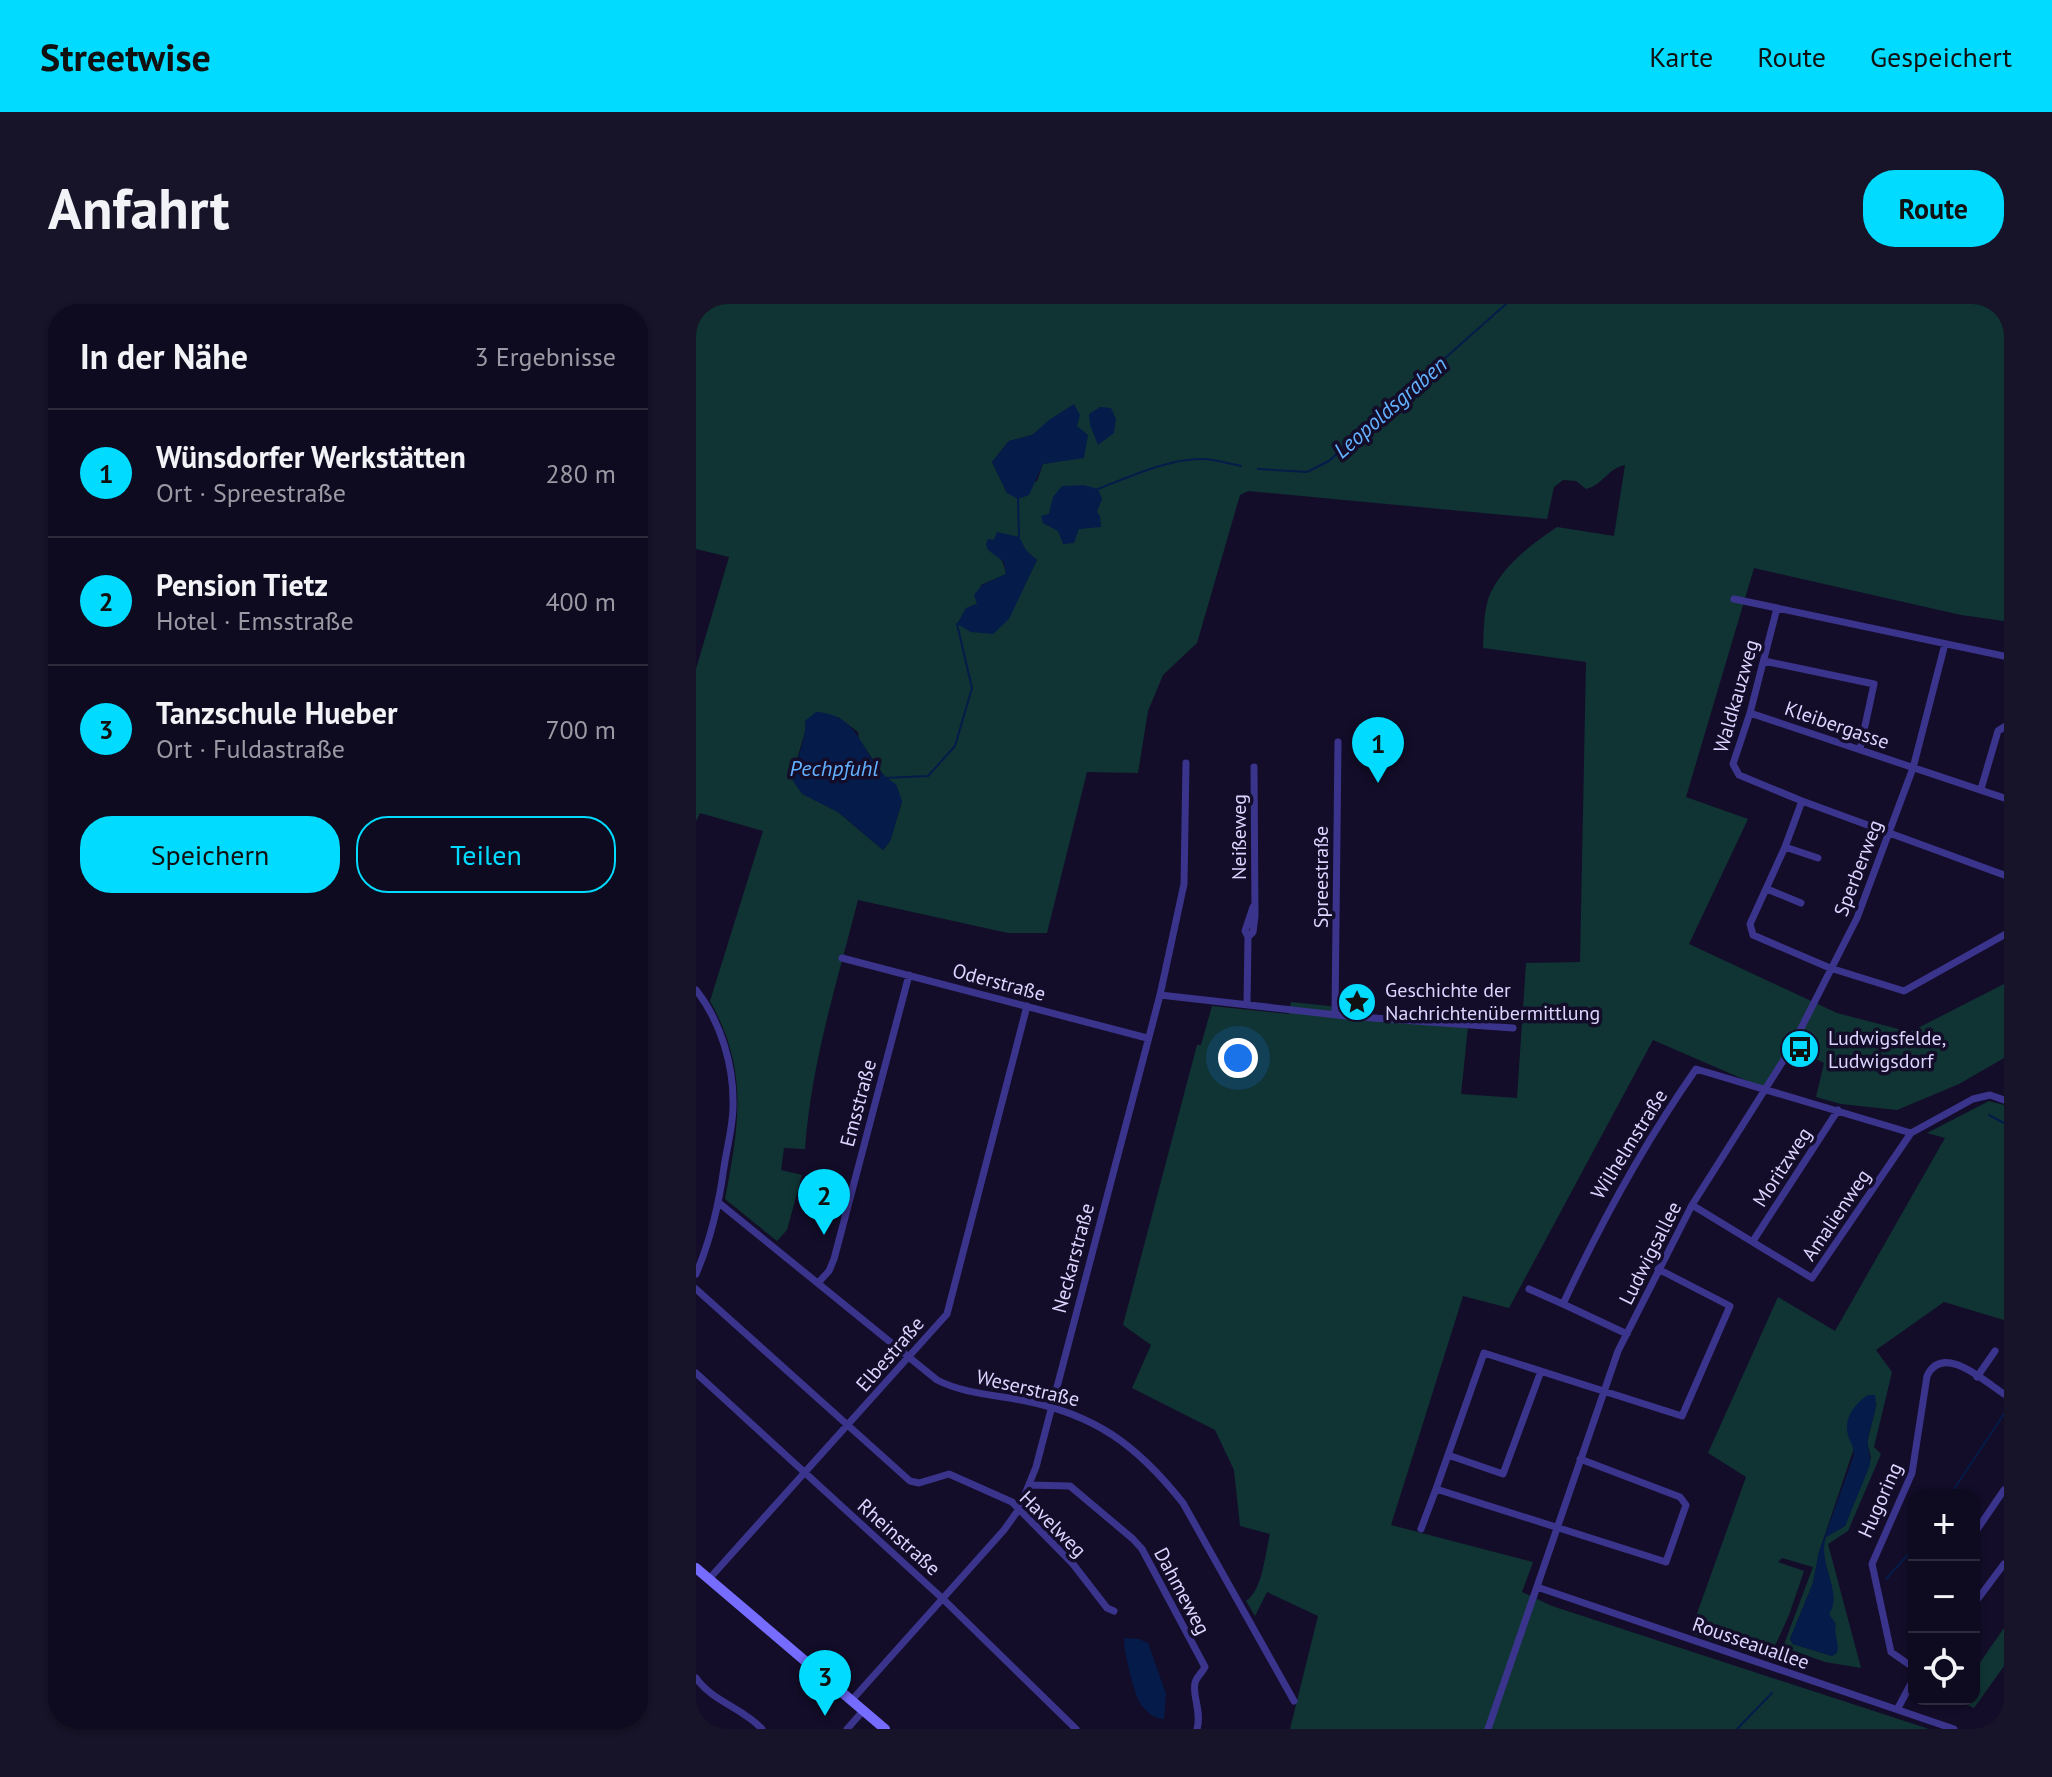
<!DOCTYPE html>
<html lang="de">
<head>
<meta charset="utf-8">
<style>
	body { margin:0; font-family:"PT Sans",sans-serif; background:#171328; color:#f1f3f6 }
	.controls { position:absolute; right:24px; bottom:24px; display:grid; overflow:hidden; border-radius:16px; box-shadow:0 2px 6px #0004 }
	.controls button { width:72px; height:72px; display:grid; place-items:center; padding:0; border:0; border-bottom:2px solid #2e2b3d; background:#0e0a1f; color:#f1f3f6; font:40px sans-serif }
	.you { position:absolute; left:542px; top:754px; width:28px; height:28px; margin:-20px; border:6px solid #fff; border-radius:50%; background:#1a73e8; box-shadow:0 0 0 12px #1a73e833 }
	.badge { display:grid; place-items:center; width:52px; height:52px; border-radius:50%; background:#01dbff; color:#111; font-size:26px; font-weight:700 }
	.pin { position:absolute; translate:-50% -66px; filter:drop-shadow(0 2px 4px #0008) }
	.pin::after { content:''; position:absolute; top:42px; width:28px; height:24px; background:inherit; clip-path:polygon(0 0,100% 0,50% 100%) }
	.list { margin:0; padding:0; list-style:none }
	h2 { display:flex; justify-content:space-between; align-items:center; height:104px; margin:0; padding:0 32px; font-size:34px }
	h2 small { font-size:26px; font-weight:400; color:#9b9aa4 }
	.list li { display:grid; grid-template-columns:52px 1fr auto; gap:24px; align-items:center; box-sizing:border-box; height:128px; padding:0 32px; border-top:2px solid #2e2b3d }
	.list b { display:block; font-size:30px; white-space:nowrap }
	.list p { margin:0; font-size:26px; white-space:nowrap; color:#9b9aa4 }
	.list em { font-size:26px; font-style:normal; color:#9b9aa4 }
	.actions { display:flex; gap:16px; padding:24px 32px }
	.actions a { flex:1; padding:18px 0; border:2px solid #01dbff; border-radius:32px; text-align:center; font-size:28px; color:#01dbff }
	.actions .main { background:#01dbff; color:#111 }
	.icon { flex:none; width:44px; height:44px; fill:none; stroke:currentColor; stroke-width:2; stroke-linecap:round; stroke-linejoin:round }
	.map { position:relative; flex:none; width:1308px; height:1425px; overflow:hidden; border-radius:32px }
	header { display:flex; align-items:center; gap:48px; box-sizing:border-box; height:112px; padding:0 40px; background:#01dbff; color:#111 }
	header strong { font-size:38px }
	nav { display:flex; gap:44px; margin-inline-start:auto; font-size:28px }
	.intro { display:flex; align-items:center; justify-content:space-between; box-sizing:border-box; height:192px; padding:0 48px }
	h1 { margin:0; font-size:56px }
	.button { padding:20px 36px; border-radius:32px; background:#01dbff; color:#111; font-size:28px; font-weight:700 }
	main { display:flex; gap:48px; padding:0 48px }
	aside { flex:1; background:#0e0a1f; border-radius:32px; box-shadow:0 2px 6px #0004 }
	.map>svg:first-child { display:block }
</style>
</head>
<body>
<header>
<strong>Streetwise</strong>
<nav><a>Karte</a><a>Route</a><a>Gespeichert</a></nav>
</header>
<div class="intro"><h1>Anfahrt</h1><a class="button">Route</a></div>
<main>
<aside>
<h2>In der Nähe<small>3 Ergebnisse</small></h2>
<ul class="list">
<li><span class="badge">1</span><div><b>Wünsdorfer Werkstätten</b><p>Ort · Spreestraße</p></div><em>280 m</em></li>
<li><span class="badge">2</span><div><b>Pension Tietz</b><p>Hotel · Emsstraße</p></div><em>400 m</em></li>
<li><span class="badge">3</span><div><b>Tanzschule Hueber</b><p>Ort · Fuldastraße</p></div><em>700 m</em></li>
</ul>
<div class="actions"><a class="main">Speichern</a><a>Teilen</a></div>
</aside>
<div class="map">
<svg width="1308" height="1425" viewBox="0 0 1308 1425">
	<rect width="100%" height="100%" fill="#130d29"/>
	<!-- green -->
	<path fill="#103434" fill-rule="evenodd" d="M0,0H1308V317L1265,311L1058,264L990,493L1052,515L993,640L1141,709L1214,728L1308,680V754L1263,780L1201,806L1145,800L1120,793L1128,759L1093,742L1070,785L957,736L813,1004L767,992L695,1221L837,1258L826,1288L856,1302L1233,1425H594L622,1312L571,1288L559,1312L550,1297C567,1286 569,1249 574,1230L544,1222L538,1166L519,1126L436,1084L455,1041L427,1021L501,741H505L516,702L593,710L595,698L633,702L684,716L772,723L765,790L821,794L830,659L884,658L890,358L787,344C788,326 787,305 795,288C809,260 836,240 861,223L918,232L929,161C912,164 907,181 890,185L880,177L867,176L858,183L851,215L552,187L544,191L501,339L467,371L452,407L442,469L391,468L351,629H312L162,596C141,678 115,760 109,845L88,844L85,866L106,871L91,926L81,937L29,895C43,821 53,766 14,697L67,527L4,509L0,517V365L33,253L0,245ZM336,131L388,153L347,160L341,177L311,189L296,158L313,137ZM406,195C394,222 374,235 348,219L346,212ZM302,228L341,256L327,282L270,304L281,300L285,281L310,270C308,257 301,249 298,236ZM142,413L162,428L163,435L206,498L194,537L187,546L142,508L115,494L98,465L110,425Z
		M1293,797L1308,801V1016L1248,998L1180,1046L1196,1068L1178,1143L1185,1150L1152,1227L1132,1240L1165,1364L1129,1358L1087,1343L1117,1263L1086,1254L1082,1258L1108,1267L1093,1311L1073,1355L994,1329L1050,1173L1012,1149L1082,993L1139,1027L1249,834L1231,829ZM1181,1098L1171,1139L1175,1153L1173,1161L1149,1222L1130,1233L1126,1245L1136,1283L1133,1310L1141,1339L1136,1352L1097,1340L1094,1335L1117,1279L1123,1248L1158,1144Z
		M1308,1324V1362L1278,1404L1258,1395H1278V1367Z"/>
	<!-- water -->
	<path fill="#051b4a" d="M378,100L384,111L381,122L392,131L388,154L347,160L333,191L322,195L311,189L296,158L313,137L336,131L353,116Z
		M404,103L415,104L420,115L418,129L402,141L394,121L393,110Z
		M388,181L402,185L406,195L401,208L404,212L405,223L383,225L378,239L367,240L362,227L347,219L345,212L353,210L357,193L366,182Z
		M301,228L323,233L330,246L341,256L313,315L297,330L275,328L261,320L270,304L281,300L278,291L286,281L310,270L308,258L292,246L290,240L292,235L298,236Z
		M120,408C169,410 166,462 200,480L206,497L194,537L187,546L142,508L106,490L97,477C98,457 111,438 109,417Z
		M1172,1091H1179C1183,1108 1171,1124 1172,1140C1172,1148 1175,1153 1174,1161L1149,1222L1130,1233C1121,1260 1148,1289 1133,1310L1140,1320C1137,1330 1144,1339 1141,1349L1136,1352L1097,1340L1094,1335L1117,1279L1123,1248L1158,1151C1158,1142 1154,1139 1152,1131C1147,1115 1159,1099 1172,1091Z
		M428,1334L443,1335L452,1339L470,1390L468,1415C458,1415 448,1407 443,1397C438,1388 427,1345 428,1334Z"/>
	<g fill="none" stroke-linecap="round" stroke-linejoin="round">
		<!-- stream -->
		<path stroke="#051b4a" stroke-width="2" d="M562,165L611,168L633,157L810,0
			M402,185C433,173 474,154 507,155C519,155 533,160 545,162
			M322,195L323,233
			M188,474L232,472L259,442L276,384L261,320
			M1293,811L1308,819
			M1254,1191L1308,1110
			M1190,1275L1218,1244
			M1041,1425L1076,1389"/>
		<!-- minor -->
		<path stroke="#3b348d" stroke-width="7" d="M1038,295L1081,304
			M1308,352L1081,304L1054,409L1037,460L1043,471L1106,497L1308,571
			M1068,357L1178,380L1164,445
			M1054,409L1308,494
			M1285,485L1302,427L1308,423
			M1106,497L1089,543L1054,620L1057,631L1134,664L1208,687L1308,631
			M1089,543L1122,554
			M1071,585L1105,599
			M552,633L557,628L559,612L558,463
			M146,654L451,734
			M0,686C25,718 38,762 37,802C37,822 31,843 28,863C23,900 15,935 0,970
			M464,691L650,712L817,724
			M551,700L552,633L549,627L557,603
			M639,709L642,438
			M23,899L241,1076C266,1089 298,1091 325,1096C399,1110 441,1141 487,1199L598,1397
			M996,901L1116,974L1215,829L1277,795L1294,791L1308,796
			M1057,937L1142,806
			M122,979L133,967L138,955L213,671
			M0,985L214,1177L223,1179L253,1170L316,1198L377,1260L411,1304L418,1307
			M833,985L867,1000
			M931,1030L867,1000C906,916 947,841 1000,765L1215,829
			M0,1069L247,1295L380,1425
			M1281,1073L1299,1047
			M752,1151L807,1170L845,1067
			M884,1155L984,1193L990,1201L970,1258L740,1185L788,1049L986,1112L1034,1002L962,965
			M333,1181L374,1182L437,1235L446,1245L509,1363C506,1369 500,1373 499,1379C496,1392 506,1407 501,1425
			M725,1225L740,1185
			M1278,1230L1308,1186
			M13,1275L251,1010L331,702
			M841,1283L1258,1425
			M1278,1300L1308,1260
			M1218,1364L1195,1348L1176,1260L1216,1169L1231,1072C1247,1038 1289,1078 1308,1090
			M0,1374C17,1398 47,1404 66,1425
			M155,1397L308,1226L323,1205L340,1163L464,691L488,580L490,459
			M1202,1404L1218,1374
			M151,1425L167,1407
			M792,1425L922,1047L996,901L1094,746L1161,614L1217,464L1249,340"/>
		<!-- secondary -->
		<path stroke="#766cff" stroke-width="10" d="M0,1264L189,1425"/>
	</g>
	<!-- icons -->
	<defs>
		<symbol id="sight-disc" viewBox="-11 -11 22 22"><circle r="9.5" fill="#01dbff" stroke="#130d29"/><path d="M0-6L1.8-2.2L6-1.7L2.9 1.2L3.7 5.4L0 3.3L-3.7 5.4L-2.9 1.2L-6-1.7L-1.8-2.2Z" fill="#111"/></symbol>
		<symbol id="bus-disc" viewBox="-11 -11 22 22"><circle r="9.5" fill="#01dbff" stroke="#130d29"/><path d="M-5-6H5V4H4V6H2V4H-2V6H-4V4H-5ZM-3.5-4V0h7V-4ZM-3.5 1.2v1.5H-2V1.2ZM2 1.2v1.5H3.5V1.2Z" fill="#111"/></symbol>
	</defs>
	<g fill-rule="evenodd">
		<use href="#sight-disc" x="639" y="676" width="44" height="44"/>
		<use href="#bus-disc" x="1082" y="723" width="44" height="44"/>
	</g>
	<g text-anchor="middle" stroke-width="7" stroke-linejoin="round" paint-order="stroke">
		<!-- street labels -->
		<g font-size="20" fill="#dcd5ff" stroke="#130d29">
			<text transform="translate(1040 392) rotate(-74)" y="7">Waldkauzweg</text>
			<text transform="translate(1141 421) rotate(19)" y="7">Kleibergasse</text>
			<text transform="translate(543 533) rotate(-90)" y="7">Neißeweg</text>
			<text transform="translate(1162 564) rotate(-69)" y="7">Sperberweg</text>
			<text transform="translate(625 573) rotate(-90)" y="7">Spreestraße</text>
			<text transform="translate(303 678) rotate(15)" y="7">Oderstraße</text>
			<text transform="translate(162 799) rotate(-75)" y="7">Emsstraße</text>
			<text transform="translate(933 840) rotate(-58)" y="7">Wilhelmstraße</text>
			<text transform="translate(1086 863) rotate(-57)" y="7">Moritzweg</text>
			<text transform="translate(1140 911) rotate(-56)" y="7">Amalienweg</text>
			<text transform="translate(954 949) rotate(-63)" y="7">Ludwigsallee</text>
			<text transform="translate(377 954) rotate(-75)" y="7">Neckarstraße</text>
			<text transform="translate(194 1050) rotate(-49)" y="7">Elbestraße</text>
			<text transform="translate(332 1084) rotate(13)" y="7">Weserstraße</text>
			<text transform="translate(1184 1196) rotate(-66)" y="7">Hugoring</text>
			<text transform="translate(357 1220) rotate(45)" y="7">Havelweg</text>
			<text transform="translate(203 1233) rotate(42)" y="7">Rheinstraße</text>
			<text transform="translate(486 1287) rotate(62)" y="7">Dahmeweg</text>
			<text transform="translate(1055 1339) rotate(19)" y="7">Rousseauallee</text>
		</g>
		<!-- poi labels -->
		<g font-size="20" fill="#dcd5ff" stroke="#130d29" text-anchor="start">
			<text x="689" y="693">Geschichte der<tspan x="689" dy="23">Nachrichtenübermittlung</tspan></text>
			<text x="1132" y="741">Ludwigsfelde,<tspan x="1132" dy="23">Ludwigsdorf</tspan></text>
		</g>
		<!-- water labels -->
		<g font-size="22" font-style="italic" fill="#63b1ff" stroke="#130d29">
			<text transform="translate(694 103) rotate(-41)" y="8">Leopoldsgraben</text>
			<text x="138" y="472">Pechpfuhl</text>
		</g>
	</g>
</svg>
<div class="controls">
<button>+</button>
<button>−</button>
<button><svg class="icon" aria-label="locate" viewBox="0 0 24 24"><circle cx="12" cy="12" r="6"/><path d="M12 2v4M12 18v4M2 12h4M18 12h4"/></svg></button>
</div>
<div class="you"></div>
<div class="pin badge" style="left:682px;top:479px">1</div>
<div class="pin badge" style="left:128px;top:931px">2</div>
<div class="pin badge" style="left:129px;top:1412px">3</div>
</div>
</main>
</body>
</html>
